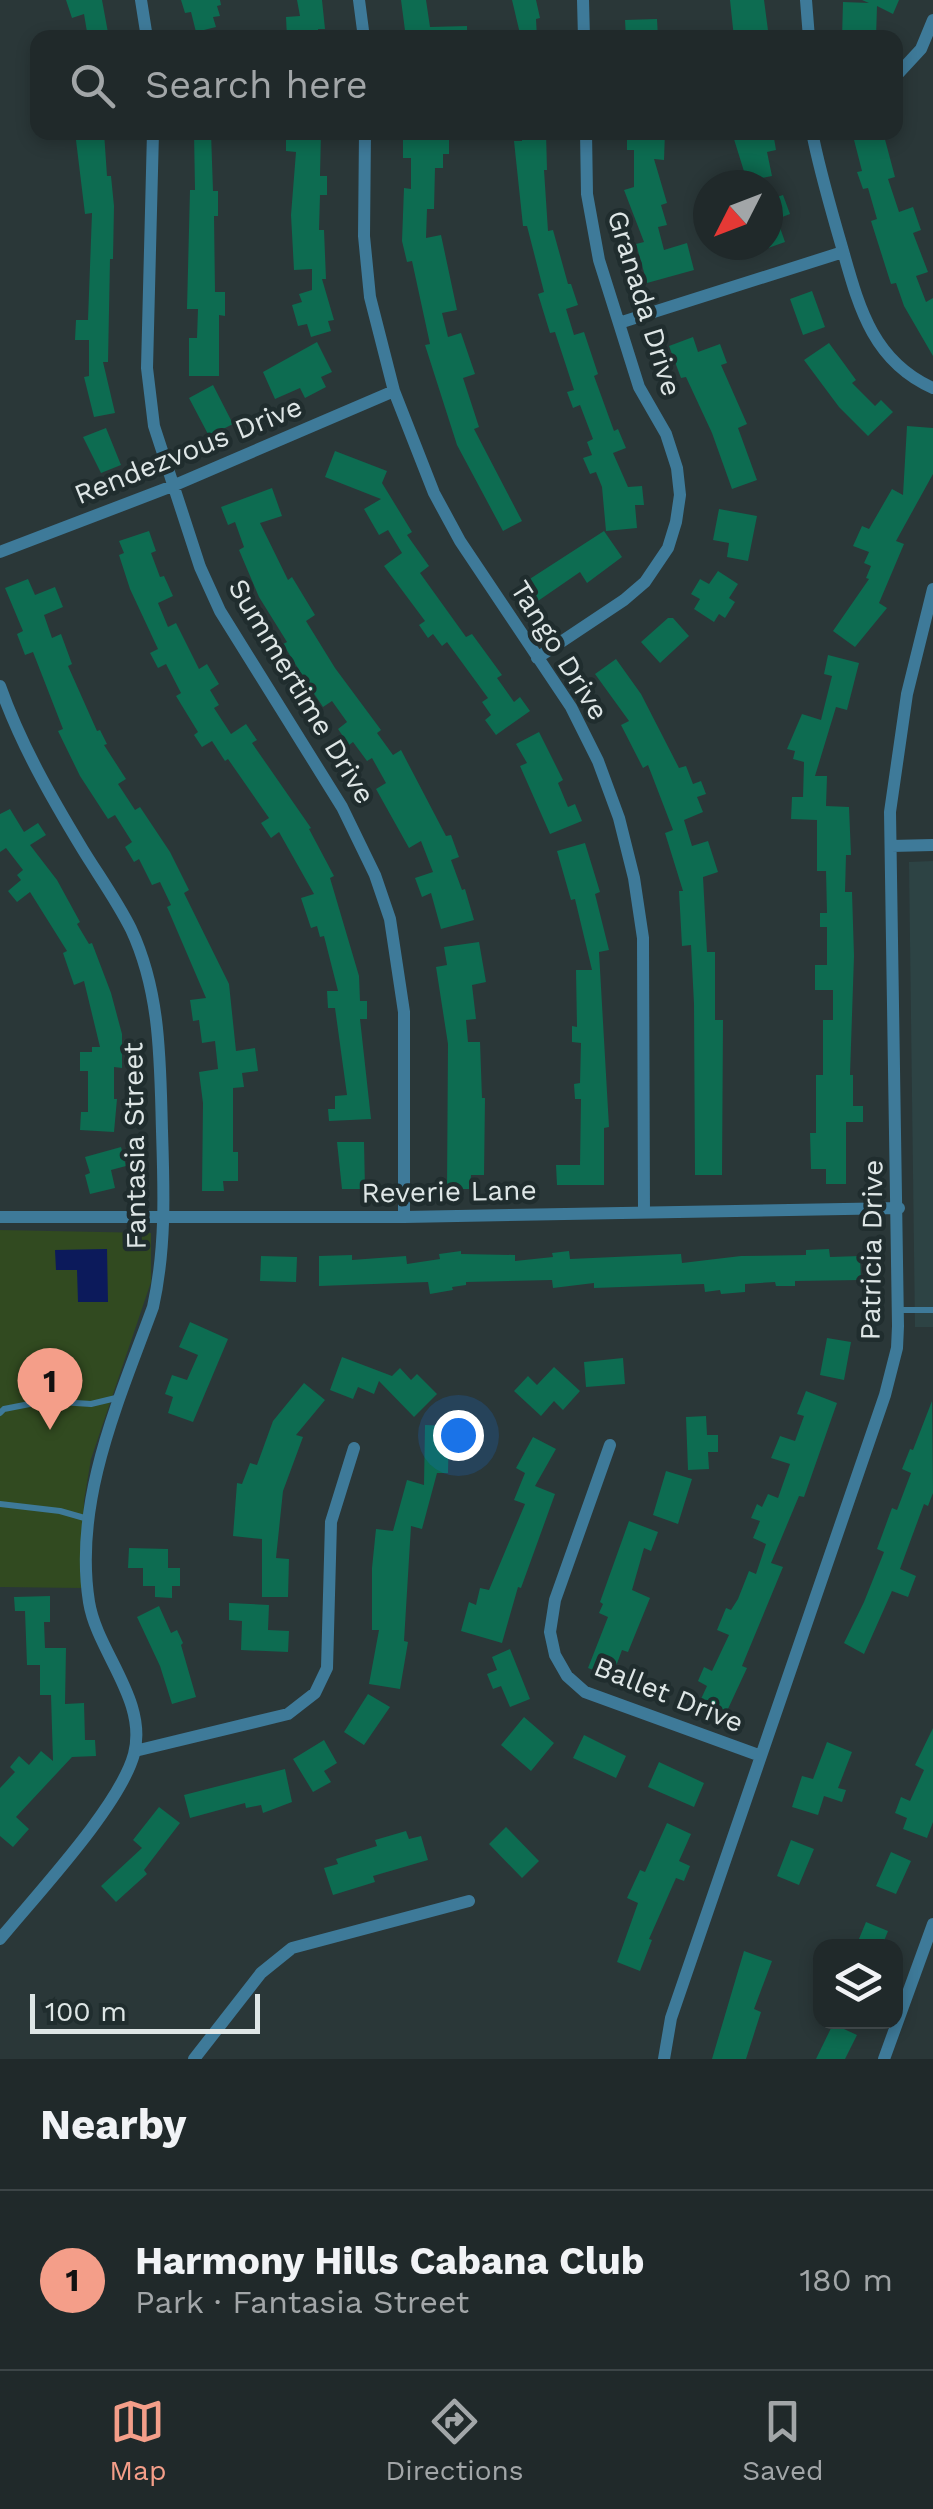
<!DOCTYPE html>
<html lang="en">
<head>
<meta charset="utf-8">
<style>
	body { margin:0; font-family:"Work Sans",sans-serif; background:#2d3536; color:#f1f3f6 }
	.controls { position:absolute; right:30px; bottom:30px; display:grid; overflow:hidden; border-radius:20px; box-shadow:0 5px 15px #0003 }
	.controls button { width:90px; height:90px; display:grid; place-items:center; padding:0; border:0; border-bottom:2px solid #3d4547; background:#20292a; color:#f1f3f6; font:50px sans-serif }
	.compass { position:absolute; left:693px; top:170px; width:90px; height:90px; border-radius:50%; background:#20292a; box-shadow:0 5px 15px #0003; rotate:228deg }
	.scale { position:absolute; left:30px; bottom:25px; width:230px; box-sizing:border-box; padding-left:10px; border:5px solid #dee6e6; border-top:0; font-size:28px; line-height:35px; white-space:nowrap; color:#dee6e6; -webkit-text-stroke:8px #202d2e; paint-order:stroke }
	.you { position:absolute; left:458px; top:1435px; width:35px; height:35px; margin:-25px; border:8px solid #fff; border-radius:50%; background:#1a73e8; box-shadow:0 0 0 15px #1a73e833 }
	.badge { display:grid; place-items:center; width:65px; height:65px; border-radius:50%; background:#f49e89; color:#111; font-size:32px; font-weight:700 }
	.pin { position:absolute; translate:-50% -82px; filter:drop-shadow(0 2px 5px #0008) }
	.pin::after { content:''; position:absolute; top:52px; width:35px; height:30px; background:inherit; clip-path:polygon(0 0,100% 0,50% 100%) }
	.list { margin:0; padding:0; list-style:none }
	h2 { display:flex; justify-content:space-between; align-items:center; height:130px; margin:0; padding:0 40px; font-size:42px }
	h2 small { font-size:32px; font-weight:400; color:#a2a6a8 }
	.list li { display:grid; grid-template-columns:65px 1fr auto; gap:30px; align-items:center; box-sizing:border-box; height:180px; padding:0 40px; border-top:2px solid #3d4547 }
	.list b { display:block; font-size:38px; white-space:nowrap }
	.list p { margin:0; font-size:32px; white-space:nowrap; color:#a2a6a8 }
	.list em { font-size:32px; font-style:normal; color:#a2a6a8 }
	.icon { flex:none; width:55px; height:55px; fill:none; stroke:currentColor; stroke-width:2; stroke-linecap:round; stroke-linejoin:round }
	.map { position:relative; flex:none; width:933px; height:2059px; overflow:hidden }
	.search { position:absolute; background:#20292a; box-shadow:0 5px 15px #0003; left:30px; right:30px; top:30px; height:110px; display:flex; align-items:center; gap:25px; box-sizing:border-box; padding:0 35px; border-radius:20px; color:#a2a6a8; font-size:38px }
	.sheet { height:310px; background:#20292a }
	nav { display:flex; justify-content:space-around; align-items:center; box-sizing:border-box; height:140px; border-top:2px solid #3d4547; background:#20292a; font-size:28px; color:#a2a6a8 }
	nav a { display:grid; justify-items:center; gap:5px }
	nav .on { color:#f49e89 }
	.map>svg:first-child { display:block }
</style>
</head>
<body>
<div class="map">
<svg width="933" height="2059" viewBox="0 0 933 2059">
	<rect width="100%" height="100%" fill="#2a3738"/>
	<!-- built -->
	<path fill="#2d4344" d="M933,861V1327H915L909,862Z"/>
	<!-- green -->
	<path fill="#314a20" d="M0,1230L151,1233V1282L91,1459L84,1501L82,1588L0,1587Z"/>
	<!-- water -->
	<path fill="#0c1a5b" d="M107,1249L108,1302H78L77,1270H56L55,1250Z"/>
	<!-- building -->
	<path fill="#0d6c51" d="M66,0H102L109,38H88L84,14L72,18Z
		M181,0H220L221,5L217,6L220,16L213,17L216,27L196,32L191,12L185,13Z
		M297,0H322L325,29H318L319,38H287L286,17L300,16Z
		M401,0H426L430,27L467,26V38H406Z
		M512,0H536L540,18L536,19L537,38H521Z
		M730,0H764L769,38H734Z
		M862,0H899L893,14L877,6L876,38H842L843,2L869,3Z
		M657,19L658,38H626L625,20Z
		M75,132H104L107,176H111L114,206L113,259H110L108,362H103L115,413L94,417L84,377L89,376V340H75L76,320H88L92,213L85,214Z
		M194,132H211L213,191H218V216H214L215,292H225V316L219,315V376H189V338H197L198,309H187L190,190H195Z
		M295,132H321L320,176H327V195H320L319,230H324L326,279H322L334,320L328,321L331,331L311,337L307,324L298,326L292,305L302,302L299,294L312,290V269L294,270L291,215L296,152L286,151V135H295Z
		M413,132H449V154H443V168H435L434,209H427L426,238L441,235L457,310L442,313L448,337L461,333L475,374L463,378L479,427L474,429L522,521L503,531L457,445L425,345L430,344L412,261L407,262L402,241L404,188L411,189V158H403V138H413Z
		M521,132H546L547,170H544L548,231L553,230L568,284H571L578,305L566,309L574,335L584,332L598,374L594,376L614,431L618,429L626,448L613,453L628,487L642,486L644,505H635L637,528L606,531L602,487L596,472L590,474L583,458L592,455L587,442L593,439L580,405L573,408L567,392L574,390L555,332L550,333L538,294L544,292L527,226H523L514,141H522Z
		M627,132H665L664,160L654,159L667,203L661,205L667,225L658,227L664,250L687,243L694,270L647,283L636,244L644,242L624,190L634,187V150H627Z
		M752,132H773L776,150L767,152L772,176L747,181L733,136Z
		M852,132H883L895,177L888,179L899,212L913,207L921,230L913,233L928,272L916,276L926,302L933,298V356L904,306L896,283L891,284L871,221L877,219L868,188L863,189L857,172L862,171Z
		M783,195L790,214L777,219L785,242L768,248V200Z
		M812,291L825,327L803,335L790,299Z
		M693,337L698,352L720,344L727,363L721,365L747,424L738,428L757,480L732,489L712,433L686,377L681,378L669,346Z
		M317,342L332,372L321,377L326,387L305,398L300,388L275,399L263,372Z
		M829,343L856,380L852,383L875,406L881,400L893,412L868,436L839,407L804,360Z
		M213,385L233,424L209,436L189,398Z
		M907,426L933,428V474L896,541L904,544L879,603L887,608L855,647L833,631L869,579L866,578L871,566L864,563L869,552L853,546L862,526L869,529L892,489L903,495Z
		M106,428L121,465L101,473L83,437Z
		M335,451L387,471L382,483L412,532L407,535L429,566L420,573L466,637L472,634L502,675L497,678L514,702L520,697L530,711L496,735L485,720L491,715L482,702L488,698L447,642L442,646L433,634L428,638L419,625L425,621L384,566L402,553L388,530L379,535L364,509L381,499L325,477Z
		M272,488L282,516L260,523L288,580L292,577L315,615L306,621L335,668L381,730L377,733L393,755L401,750L446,836L451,835L459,857L451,860L462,890L465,889L474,920L441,929L431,893L422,897L415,878L433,872L421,841L409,848L376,789L386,783L372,758L367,761L353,742L349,745L338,729L347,722L332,701L323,707L309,686L283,644L287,642L259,597L239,550L244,547L235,522L228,525L221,507Z
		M719,509L757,516L748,561L727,557L729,543L713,540Z
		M149,531L156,551L151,553L160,577L164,576L173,596L158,603L168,627L176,623L199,669L207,664L219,684L210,690L219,705L214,708L231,734L246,724L257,740L252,743L311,828L309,829L334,876L330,878L359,976L360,1001H367V1019H360L371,1119L329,1121L328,1109H335V1096L347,1095L335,1008H328L327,991H338L324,936L320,937L317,926L311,928L301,898L314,894L279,832L271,838L261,823L269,818L228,759L225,761L212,741L202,747L194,735L198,732L176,696L181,693L166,664L158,668L150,653L158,649L130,589L119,555L124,553L119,541Z
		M604,531L622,557L587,583L580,572L535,603L522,584Z
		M718,571L738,584L729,598L735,602L725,618L719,614L714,622L694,609L700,599L691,594L700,579L709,584Z
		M28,579L35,595L55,587L63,607L44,615L52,638L61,634L72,664L68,666L97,731L100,730L107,744L104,745L126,779L118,784L135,810L140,807L170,852L189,890L184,893L229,984L236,1051L255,1048L258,1071L242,1073L244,1087L233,1088V1152H238V1181H223L224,1191H202L203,1103L199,1072L218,1069L215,1041L202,1043L199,1020L193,1021L190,1000L206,998L167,907L171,905L160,882L152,885L139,859L134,862L125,847L132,842L115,815L108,819L80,776L58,731L63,729L33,652L25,655L17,634L23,631L5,588Z
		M668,618H673L689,636L660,663L641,642Z
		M828,655L859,663L847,710L836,707L815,776H827L826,806L849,807L851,855H846L845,892H852L854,956L850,1075H853V1106H863V1122H846V1184H826V1169H811L810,1133H816V1075H823V1020H833V990H815V965H827V927H820V913H827L826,871H817V820L791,819L792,797H803L804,762L793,759L795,751L787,749L802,714L821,720L832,676L824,674Z
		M616,659L641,694L679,768L686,766L693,784L701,781L706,794L697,797L703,812L684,820L692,846L708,841L718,872L703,877L707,952H715V1020H723L722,1175H695L694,1004L691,945L682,946L679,891H683L665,833L673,830L648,765L643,768L621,725L629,721L595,674Z
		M539,732L563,780L558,783L568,807L575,804L582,821L550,834L520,766L527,763L516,744Z
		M10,809L24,832L38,823L46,835L30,845L57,880L80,922L77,924L89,944L92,943L111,993L122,1034V1068L114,1067V1099H117L114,1132L80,1130L81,1112H88V1071H80V1052H92V1047H100L84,981L74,985L63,953L67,951L30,892L17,902L8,891L21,880L17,875L23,870L6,848L0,852V814Z
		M585,843L600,892L595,894L609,950L599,952L609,1127L604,1128V1185H557L556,1165H580L581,1099H575L574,1084L580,1083L581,1043L572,1042V1026L577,1027L576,970H592L575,899L571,900L557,851Z
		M479,942L486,982L472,985L476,1019L466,1020L468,1042H480L482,1098H485L484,1175H471L470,1189H447L448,1044L436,967L447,965L444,947Z
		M337,1142H364L365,1189H342Z
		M121,1147L126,1166L111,1170L115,1188L90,1194L85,1175L90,1173L85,1157Z
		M829,1249L830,1257L860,1256L861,1280L795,1281V1286H776L775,1282L745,1284V1292L721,1294L720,1290L705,1292L704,1284L594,1288V1283L553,1288L552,1280L466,1282V1285L452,1287L453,1290L430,1294L428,1282L319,1286V1256L352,1255V1260L406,1256L407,1264L440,1259L439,1254L461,1251V1254L515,1255V1261L553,1257L552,1253L569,1251L570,1259L681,1254L682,1263L741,1256L806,1255V1250Z
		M261,1256L297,1257L296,1282L260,1281Z
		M190,1322L228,1339L193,1422L168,1413L173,1397L165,1394L172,1375L187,1380L198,1355L179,1347Z
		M827,1338L851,1342L844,1380L820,1375Z
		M342,1357L392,1376L400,1368L411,1380L417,1374L437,1394L414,1417L379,1381L374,1394L358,1387L353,1399L330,1390Z
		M623,1358L625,1384L586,1387L584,1362Z
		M554,1367L580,1391L563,1410L554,1401L541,1416L514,1391L528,1376L537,1385Z
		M304,1383L325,1400L296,1435L303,1437L283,1491L276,1558L289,1559L288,1597H262V1539L233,1536L237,1483L242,1484L250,1463L257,1465L273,1421Z
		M806,1391L837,1403L804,1497L799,1496L771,1563L783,1567L742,1666L747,1668L727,1711L701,1699L707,1686L698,1681L704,1667L712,1671L729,1635L717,1630L726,1608L731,1610L738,1599L749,1571L756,1574L766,1544L753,1538L760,1521L751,1518L757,1504L762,1507L768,1494L778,1498L790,1464L771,1458L780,1436L795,1441L804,1416L797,1414Z
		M932,1401L933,1493L928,1506L924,1504L900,1569L916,1576L908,1597L892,1591L864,1654L844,1643L864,1602L884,1552L877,1549L892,1508L897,1510L911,1473L902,1469L910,1449L913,1450Z
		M706,1416L707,1435H718V1452H708L709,1469L688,1470L686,1417Z
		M425,1425L449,1426L448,1473H437L422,1529L411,1526L404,1641L408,1642L400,1689L369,1684L379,1630H372V1568L376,1529L393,1531L407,1480L424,1485Z
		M533,1437L556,1449L535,1486L555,1494L521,1588L518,1587L502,1643L461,1631L469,1602L476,1605L480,1588L489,1590L525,1504L514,1500L525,1473L516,1468Z
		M666,1471L692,1479L678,1524L653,1515Z
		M629,1521L658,1532L651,1551L644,1548L632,1590L650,1598L628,1652L622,1650L612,1677L588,1668L608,1617L599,1613L603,1604L600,1602Z
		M129,1548L168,1549V1568H180V1586H172V1598L155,1597V1586H143V1568H128Z
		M50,1596V1622H44L45,1648H66L65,1704L84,1703L85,1740H95L96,1756L72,1757L16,1817L29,1829L13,1847L0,1836V1788L15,1772L10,1767L19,1756L29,1765L41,1751L53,1761L51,1695H40V1665H27L25,1611H15L14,1597Z
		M229,1603L269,1605L268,1630L289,1631L288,1652L241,1650L242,1621L229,1620Z
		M159,1606L171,1633L177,1630L183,1643L181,1645L196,1697L172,1704L160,1666L137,1617Z
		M510,1649L530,1699L510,1707L501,1686L493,1689L487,1674L497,1670L492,1657Z
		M368,1694L390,1707L364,1745L344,1732Z
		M524,1717L554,1743L531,1771L501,1745Z
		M933,1728V1822L927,1838L903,1829L907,1818L895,1813L901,1797L910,1801L924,1770L915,1765Z
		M584,1735L626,1756L616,1778L573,1758Z
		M324,1740L337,1763L324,1771L331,1782L313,1792L293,1759Z
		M827,1742L852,1752L838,1788L846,1790L842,1802L824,1796L818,1815L792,1807L802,1776L813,1779Z
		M659,1762L704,1783L694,1807L648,1787Z
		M285,1769L292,1802L263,1813L261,1805L246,1808L245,1803L190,1818L184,1795Z
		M159,1807L180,1823L144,1870L147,1874L116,1902L101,1886L142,1848L133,1840Z
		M667,1823L691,1834L679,1861L690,1866L684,1881L676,1878L649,1939L652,1940L640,1971L617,1962L638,1903L627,1898L640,1870L645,1872Z
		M506,1827L539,1861L522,1878L489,1844Z
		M406,1831L409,1839L421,1836L428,1860L373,1876L375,1882L333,1895L324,1868L338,1864L336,1859L377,1846L375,1840Z
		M791,1840L814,1849L799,1885L777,1876Z
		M891,1852L911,1861L896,1894L876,1886Z
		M866,1922L888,1931L882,1946H856Z
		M744,1951L772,1961L754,2009L761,2012L746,2059H712Z
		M833,2024L857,2035L845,2059H816Z"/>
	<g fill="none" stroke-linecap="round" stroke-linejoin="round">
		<!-- service -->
		<path stroke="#3e7a99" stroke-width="6" d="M900,1310H933
			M0,1413L4,1409L45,1401L91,1404L120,1397
			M0,1504L60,1511L88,1519"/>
		<!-- minor -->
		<path stroke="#3e7a99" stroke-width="12" d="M141,0L147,38
			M359,0L364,38
			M583,0L584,38
			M806,0L809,38
			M896,76L921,49L933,20
			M153,132L147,368L154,426L200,567L220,611L342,807L375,875L390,919L404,1012V1217
			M365,132L364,236L370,297L394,391L434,493L460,541L571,707L598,761L619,818L634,878L643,938L644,1213
			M812,132C819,168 829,202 839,237C857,298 868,359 933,388
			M619,323L843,252
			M0,552L175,485L394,391
			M537,658L624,600L645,582L668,548L676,522L680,495L677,468L666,434L639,387L599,260L587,194L586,132
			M0,686C21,745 51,797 83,850C99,876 117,901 131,929C161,993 160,1062 162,1131C164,1191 166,1248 153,1307C119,1400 73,1501 89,1602C97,1652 148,1700 134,1754C120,1806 36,1895 0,1939
			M891,846L933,845
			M0,1217H404L899,1208
			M610,1445L555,1600L550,1632L555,1655L567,1676L585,1692L761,1756
			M135,1751L288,1714L315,1693L327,1668L331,1522L354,1448
			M194,2059L261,1973L292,1948L469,1901
			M664,2059L671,2018L885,1395L897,1348L898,1326L890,812L907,694L933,589
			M884,2059L933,1924"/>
	</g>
	<g text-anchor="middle" stroke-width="9" stroke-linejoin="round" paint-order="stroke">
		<!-- street labels -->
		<g font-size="28" fill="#dee6e6" stroke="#202d2e">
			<text transform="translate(645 303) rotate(73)" y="10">Granada Drive</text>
			<text transform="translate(188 450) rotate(-22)" y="10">Rendezvous Drive</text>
			<text transform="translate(560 650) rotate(58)" y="10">Tango Drive</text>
			<text transform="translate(302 691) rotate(59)" y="10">Summertime Drive</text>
			<text transform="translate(134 1146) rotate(-91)" y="10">Fantasia Street</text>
			<text transform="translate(449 1191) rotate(-1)" y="10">Reverie Lane</text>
			<text transform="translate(871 1250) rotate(-89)" y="10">Patricia Drive</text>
			<text transform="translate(669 1694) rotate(22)" y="10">Ballet Drive</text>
		</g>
	</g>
</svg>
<div class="controls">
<button><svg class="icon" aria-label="layers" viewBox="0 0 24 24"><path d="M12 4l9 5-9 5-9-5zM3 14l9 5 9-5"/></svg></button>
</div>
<svg class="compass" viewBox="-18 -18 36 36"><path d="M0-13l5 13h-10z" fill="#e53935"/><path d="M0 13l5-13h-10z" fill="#a2a6a8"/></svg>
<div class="scale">100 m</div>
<div class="you"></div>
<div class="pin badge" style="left:50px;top:1430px">1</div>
<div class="search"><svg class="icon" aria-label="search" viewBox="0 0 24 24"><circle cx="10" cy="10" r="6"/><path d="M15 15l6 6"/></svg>Search here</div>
</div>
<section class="sheet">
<h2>Nearby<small></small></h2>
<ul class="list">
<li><span class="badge">1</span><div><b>Harmony Hills Cabana Club</b><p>Park · Fantasia Street</p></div><em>180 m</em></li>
</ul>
</section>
<nav>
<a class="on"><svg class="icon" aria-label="map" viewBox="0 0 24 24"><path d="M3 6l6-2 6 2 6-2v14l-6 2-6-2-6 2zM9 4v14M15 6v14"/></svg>Map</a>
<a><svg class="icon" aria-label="directions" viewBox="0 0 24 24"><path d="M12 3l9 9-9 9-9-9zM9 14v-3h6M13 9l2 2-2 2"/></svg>Directions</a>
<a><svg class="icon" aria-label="saved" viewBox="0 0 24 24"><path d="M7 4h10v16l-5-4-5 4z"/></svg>Saved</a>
</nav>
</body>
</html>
